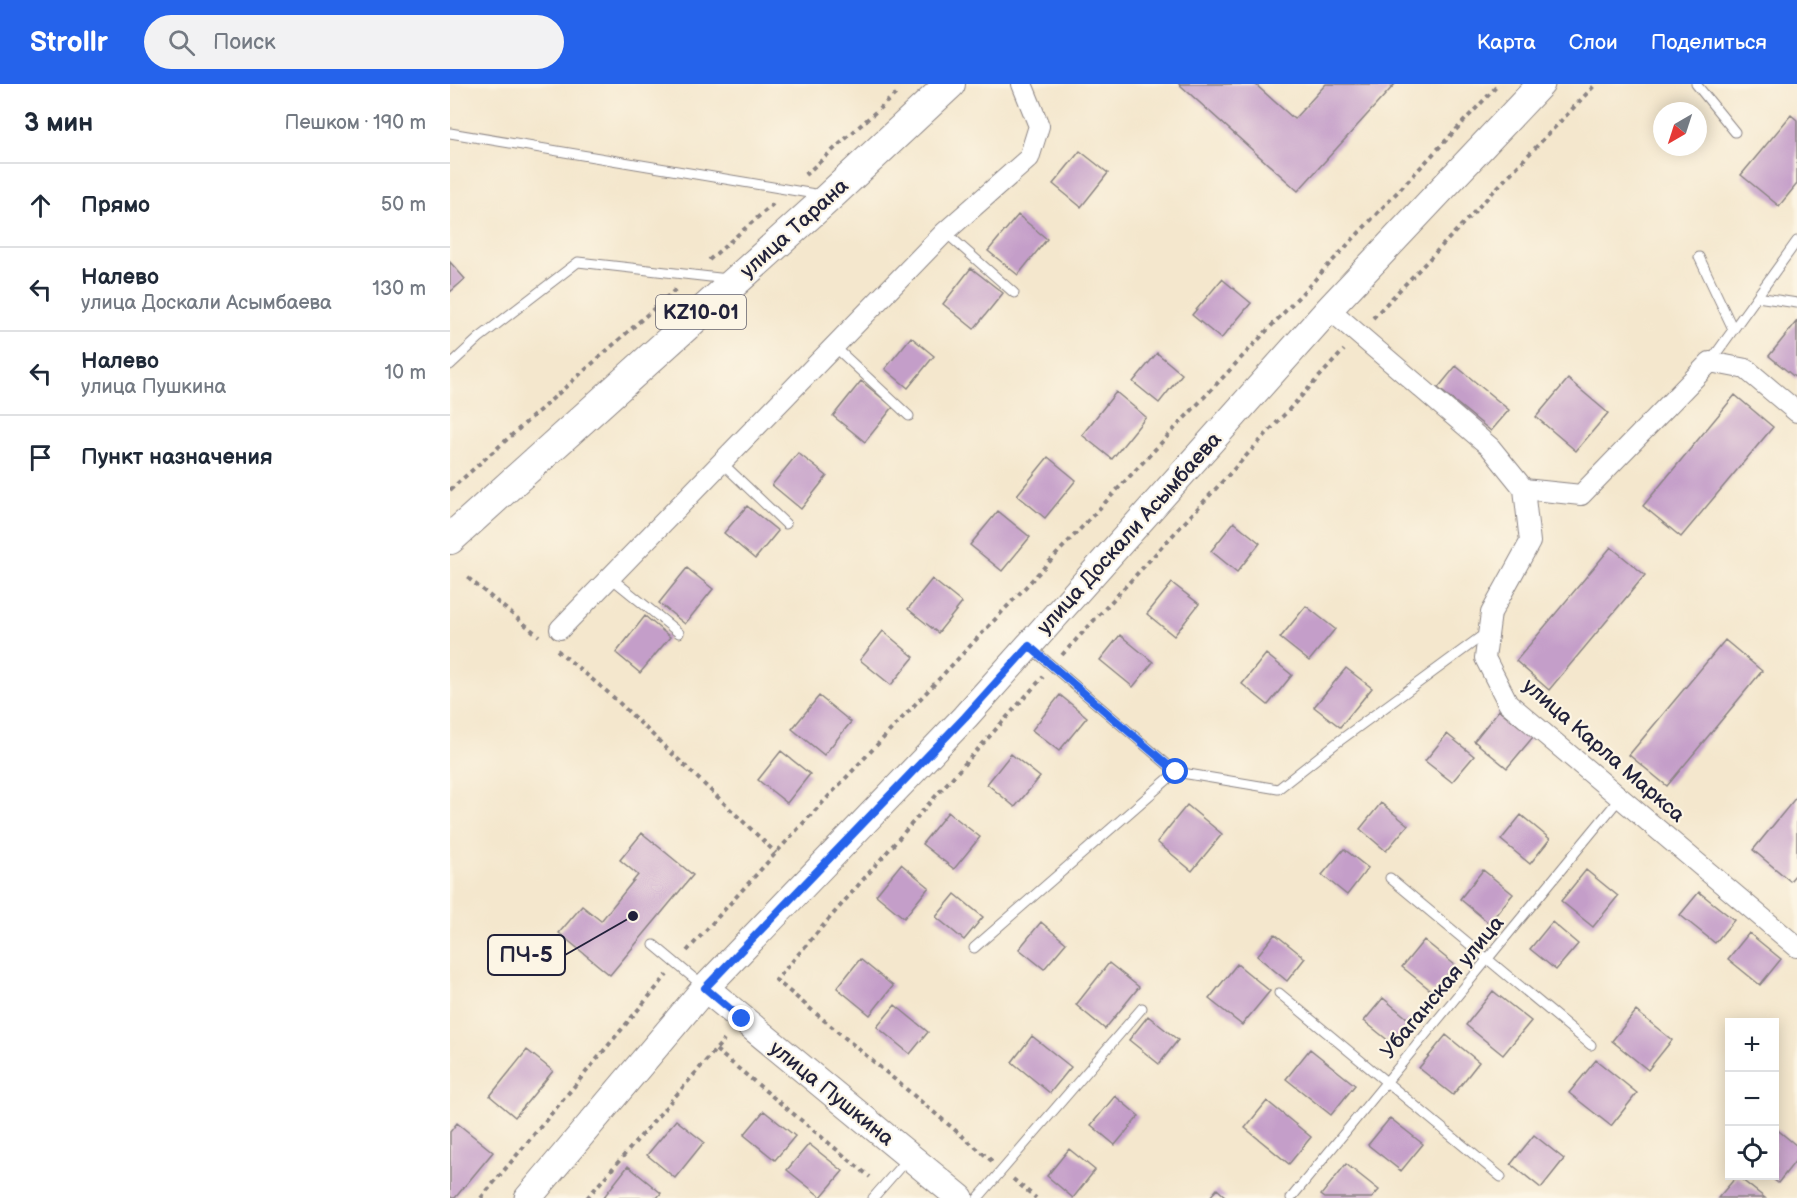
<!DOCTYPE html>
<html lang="ru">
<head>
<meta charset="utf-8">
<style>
	body { margin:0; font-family:"Balsamiq Sans",sans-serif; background:#f2f2f3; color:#1f2937 }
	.controls { position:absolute; right:18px; bottom:18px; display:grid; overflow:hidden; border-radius:0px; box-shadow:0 3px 15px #0003 }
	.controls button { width:54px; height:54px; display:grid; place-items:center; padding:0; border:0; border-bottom:2px solid #e0e1e3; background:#fff; color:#1f2937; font:30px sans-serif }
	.compass { position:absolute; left:1203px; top:18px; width:54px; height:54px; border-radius:50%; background:#fff; box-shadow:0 3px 15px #0003; rotate:219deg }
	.stop { position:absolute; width:18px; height:18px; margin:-14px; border:4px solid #2563eb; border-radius:50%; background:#fff }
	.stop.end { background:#2563eb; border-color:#fff; box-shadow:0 2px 6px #0008 }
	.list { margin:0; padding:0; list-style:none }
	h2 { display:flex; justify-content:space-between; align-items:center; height:78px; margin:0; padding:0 24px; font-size:26px }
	h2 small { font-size:20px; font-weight:400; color:#747a83 }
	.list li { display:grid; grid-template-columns:39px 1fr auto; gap:18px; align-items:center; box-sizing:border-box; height:84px; padding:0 24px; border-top:2px solid #e0e1e3 }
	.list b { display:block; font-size:22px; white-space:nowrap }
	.list p { margin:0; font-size:20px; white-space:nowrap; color:#747a83 }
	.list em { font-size:20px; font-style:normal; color:#747a83 }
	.icon { flex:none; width:33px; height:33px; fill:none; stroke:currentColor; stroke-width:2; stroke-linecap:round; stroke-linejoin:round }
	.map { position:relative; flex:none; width:1347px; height:1114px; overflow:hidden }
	header { display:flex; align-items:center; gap:36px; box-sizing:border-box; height:84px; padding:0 30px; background:#2563eb; color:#fff }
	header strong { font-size:28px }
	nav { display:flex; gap:33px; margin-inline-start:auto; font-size:21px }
	.search { width:420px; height:54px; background:#f2f2f3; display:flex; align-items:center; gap:15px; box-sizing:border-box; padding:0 21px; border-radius:33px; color:#747a83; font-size:22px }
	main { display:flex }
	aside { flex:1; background:#fff }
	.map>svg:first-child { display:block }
</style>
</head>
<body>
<header>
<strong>Strollr</strong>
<div class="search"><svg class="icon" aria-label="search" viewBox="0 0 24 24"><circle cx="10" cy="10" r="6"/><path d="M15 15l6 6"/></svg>Поиск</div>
<nav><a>Карта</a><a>Слои</a><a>Поделиться</a></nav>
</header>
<main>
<aside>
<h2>3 мин<small>Пешком · 190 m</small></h2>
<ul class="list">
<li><svg class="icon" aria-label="ahead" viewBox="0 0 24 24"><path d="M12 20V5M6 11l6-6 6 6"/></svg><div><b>Прямо</b></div><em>50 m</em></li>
<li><svg class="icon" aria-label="left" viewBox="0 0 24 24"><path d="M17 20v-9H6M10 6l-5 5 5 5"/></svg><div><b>Налево</b><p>улица Доскали Асымбаева</p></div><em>130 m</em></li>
<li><svg class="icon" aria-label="left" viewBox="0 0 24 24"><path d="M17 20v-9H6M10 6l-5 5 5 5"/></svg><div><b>Налево</b><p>улица Пушкина</p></div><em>10 m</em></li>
<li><svg class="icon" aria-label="arrive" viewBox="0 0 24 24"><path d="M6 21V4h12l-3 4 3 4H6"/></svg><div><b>Пункт назначения</b></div></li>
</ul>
</aside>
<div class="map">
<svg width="1347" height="1114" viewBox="0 0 1347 1114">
	<rect width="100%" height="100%" fill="#fcf5e5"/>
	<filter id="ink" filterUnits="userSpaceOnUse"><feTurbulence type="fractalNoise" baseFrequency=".0167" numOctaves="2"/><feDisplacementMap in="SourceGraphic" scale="12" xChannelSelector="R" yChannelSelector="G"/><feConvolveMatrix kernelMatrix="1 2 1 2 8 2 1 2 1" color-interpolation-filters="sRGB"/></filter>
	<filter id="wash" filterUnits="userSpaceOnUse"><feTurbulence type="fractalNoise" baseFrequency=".008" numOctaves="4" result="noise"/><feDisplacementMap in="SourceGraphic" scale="24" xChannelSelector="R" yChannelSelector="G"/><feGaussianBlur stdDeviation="1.35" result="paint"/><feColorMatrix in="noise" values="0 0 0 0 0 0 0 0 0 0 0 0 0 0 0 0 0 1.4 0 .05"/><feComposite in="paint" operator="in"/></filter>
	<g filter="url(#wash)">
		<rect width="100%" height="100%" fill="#f4e7cd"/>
		<g id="blocks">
			<!-- building -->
			<path fill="#c49ec9" d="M729,0H805L844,35L876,0H945L848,107Z
				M1341,31L1347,36V100L1329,122L1291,91Z
				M630,67L658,89L631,123L603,100Z
				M568,131L597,155L568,191L538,167Z
				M0,178L15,195L0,208Z
				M521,184L553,209L524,245L493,220Z
				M772,195L801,219L771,255L742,231Z
				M1347,237V295L1319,272Z
				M461,253L484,272L458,304L435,285Z
				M707,269L732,290L709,319L683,298Z
				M1006,282L1059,326L1041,347L988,304Z
				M1118,295L1158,329L1126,367L1086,333Z
				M411,297L443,323L415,358L383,332Z
				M666,308L696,333L662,375L632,351Z
				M1285,311L1323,343L1231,453L1193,422Z
				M348,369L377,392L351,425L322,401Z
				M598,373L626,396L595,434L567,411Z
				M297,422L328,447L305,475L274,449Z
				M548,427L580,453L552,487L520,461Z
				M784,438L810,459L787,488L761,467Z
				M1161,463L1195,491L1099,606L1066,577Z
				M237,484L263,505L235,540L209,519Z
				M482,495L512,519L488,549L458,525Z
				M722,499L749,520L724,552L697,530Z
				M856,522L885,545L859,577L830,554Z
				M195,532L220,553L190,589L166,569Z
				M433,547L464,573L441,601L410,576Z
				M670,551L703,578L683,603L650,576Z
				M1275,556L1312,587L1217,702L1179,671Z
				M816,570L842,591L818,621L792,600Z
				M896,584L922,604L890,643L864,623Z
				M610,611L637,633L609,667L582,646Z
				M369,612L401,638L374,671L342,645Z
				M1049,626L1083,653L1057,684L1024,657Z
				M997,650L1024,672L1002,698L975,677Z
				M331,667L360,690L337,719L308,696Z
				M561,670L590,693L565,723L537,700Z
				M1347,712V789L1340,797L1303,766Z
				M931,719L958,741L936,767L910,745Z
				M737,721L772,750L742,787L707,758Z
				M498,728L530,753L504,785L472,760Z
				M1071,731L1100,755L1080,780L1051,756Z
				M192,749L243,791L160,891L109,849L132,822L151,837L188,791L170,776Z
				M894,765L918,784L897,811L872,791Z
				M451,780L479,803L454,834L426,811Z
				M1033,786L1063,810L1039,839L1010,815Z
				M1136,786L1168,812L1143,843L1111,817Z
				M1249,808L1284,836L1265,859L1230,831Z
				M505,810L533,833L514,856L486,833Z
				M591,838L616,859L594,885L569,865Z
				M1102,838L1128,860L1106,886L1080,865Z
				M1299,849L1331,875L1310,901L1278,875Z
				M825,850L855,874L837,897L807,872Z
				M974,856L1005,881L983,908L952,883Z
				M410,875L443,902L420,931L387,904Z
				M659,879L689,903L655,945L626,921Z
				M787,880L820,907L792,941L759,915Z
				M1043,907L1081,937L1053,971L1016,941Z
				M933,914L963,939L945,962L914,937Z
				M445,921L478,948L460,970L427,943Z
				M1186,927L1222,956L1198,986L1162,957Z
				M698,932L728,956L709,980L679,956Z
				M996,951L1029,978L1003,1011L969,984Z
				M582,952L621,983L600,1009L562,978Z
				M860,965L905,1001L881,1031L836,995Z
				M77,966L103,987L65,1033L40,1012Z
				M1146,976L1187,1009L1161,1042L1119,1009Z
				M665,1012L689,1032L665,1061L641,1041Z
				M817,1017L861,1053L839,1080L795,1044Z
				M314,1027L345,1052L325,1076L294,1051Z
				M940,1034L973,1060L951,1087L918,1061Z
				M226,1036L254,1058L225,1094L197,1071Z
				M7,1039L43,1068L5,1114H2L0,1112V1048Z
				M1324,1043L1347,1062V1075L1328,1099L1319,1092H1324Z
				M1084,1051L1114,1075L1091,1104L1061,1080Z
				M359,1060L393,1087L371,1113L337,1086Z
				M619,1065L645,1086L623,1114L597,1092Z
				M896,1080L929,1106L922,1114H875L871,1111Z
				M178,1082L211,1109L207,1114H153Z
				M1287,1092L1315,1114H1268Z
				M767,1105L777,1114H759Z"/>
		</g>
	</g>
	<g filter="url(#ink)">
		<use href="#blocks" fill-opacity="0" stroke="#8b8484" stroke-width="1.5"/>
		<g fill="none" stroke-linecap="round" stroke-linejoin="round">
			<defs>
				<path id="lane" d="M1246,0L1285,48
					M0,49L371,111
					M495,148L564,209
					M1249,173L1283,245
					M1307,213L1347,219
					M384,262L459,332
					M1260,278L1347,157
					M0,281L29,254L128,178L278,195
					M271,378L336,440
					M160,493L229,549
					M580,563L726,688
					M940,794L1141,961
					M204,861L253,902
					M524,864L726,688L828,705L889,657L1036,549
					M829,909L1051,1093
					M423,1114L457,1075
					M528,1114L692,924
					M841,1114L1170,714"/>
				<path id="street" d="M879,225L1040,363L1074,405L1080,458L1041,529L1035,574L1058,619L1347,863
					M1074,405L1131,411L1260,278L1296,285L1347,328
					M110,545L495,148L579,74L589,42L572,0"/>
				<path id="secondary" d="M255,904L510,1114
					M78,1114L255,904L515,633L879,225L1091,0"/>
				<path id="primary" d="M0,455L379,113L500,0"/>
			</defs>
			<!-- lane casing -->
			<use href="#lane" stroke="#8b8484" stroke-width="11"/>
			<!-- street casing -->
			<use href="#street" stroke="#8b8484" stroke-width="22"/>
			<!-- secondary casing -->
			<use href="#secondary" stroke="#8b8484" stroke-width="29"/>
			<!-- primary casing -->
			<use href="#primary" stroke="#8b8484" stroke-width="32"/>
			<!-- path -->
			<path stroke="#8b8484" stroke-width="4" stroke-dasharray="4.5 4.5" stroke-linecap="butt" d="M355,91L448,8
				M259,176L323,120
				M923,234L1146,0
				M0,406L226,205
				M18,494L89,552
				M107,566L161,611L326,769
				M612,571L894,266
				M237,867L344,749L1049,0
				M266,966L420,1093
				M542,1077L326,896L483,715L593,593
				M563,1095L586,1114
				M31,1114L217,891
				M137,1114L274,956"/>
			<!-- lane -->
			<use href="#lane" stroke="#fff" stroke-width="9"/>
			<!-- street -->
			<use href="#street" stroke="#fff" stroke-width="20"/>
			<!-- secondary -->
			<use href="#secondary" stroke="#fff" stroke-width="27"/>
			<!-- primary -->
			<use href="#primary" stroke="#fff" stroke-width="30"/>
		</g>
	</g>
	<g fill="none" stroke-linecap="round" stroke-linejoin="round" filter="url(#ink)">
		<!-- route -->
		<path stroke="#2563eb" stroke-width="8" d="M292,935L255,904L515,633L579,562L726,688"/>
	</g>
	<g text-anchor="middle" stroke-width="4.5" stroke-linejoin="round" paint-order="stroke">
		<!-- shield labels -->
		<rect fill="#fcf5e5" stroke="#63616e" stroke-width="1.5" x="206" y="211" width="90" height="34" rx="4.5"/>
		<g font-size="20" font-weight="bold" fill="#22223b">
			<text x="251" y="235">KZ10-01</text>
		</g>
		<!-- street labels -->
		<g font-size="21" fill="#22223b" stroke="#fcf5e5">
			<text transform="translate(344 144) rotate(-42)" y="7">улица Тарана</text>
			<text transform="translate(679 449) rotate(-48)" y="7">улица Доскали Асымбаева</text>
			<text transform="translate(1154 666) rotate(41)" y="7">улица Карла Маркса</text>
			<text transform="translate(992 903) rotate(-50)" y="7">Убаганская улица</text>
			<text transform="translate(382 1009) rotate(39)" y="7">улица Пушкина</text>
		</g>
	</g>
	<!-- callouts -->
	<path fill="none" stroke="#22223b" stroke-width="2" d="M183 832L115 871"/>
	<circle fill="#22223b" stroke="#fcf5e5" stroke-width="2" cx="183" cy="832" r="6"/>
	<rect fill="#fcf5e5" stroke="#22223b" stroke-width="2" x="38" y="851" width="77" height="40" rx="6"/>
	<g font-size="22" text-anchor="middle" font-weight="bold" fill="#22223b">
		<text x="76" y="878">ПЧ-5</text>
	</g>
</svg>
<div class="controls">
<button>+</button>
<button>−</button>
<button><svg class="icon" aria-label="locate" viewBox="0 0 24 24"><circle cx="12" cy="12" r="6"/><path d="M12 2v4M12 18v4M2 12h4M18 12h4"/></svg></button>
</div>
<svg class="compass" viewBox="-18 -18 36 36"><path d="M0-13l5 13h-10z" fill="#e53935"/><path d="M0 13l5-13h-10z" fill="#747a83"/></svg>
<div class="stop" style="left:726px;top:688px"></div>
<div class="stop end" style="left:292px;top:935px"></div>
</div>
</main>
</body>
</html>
